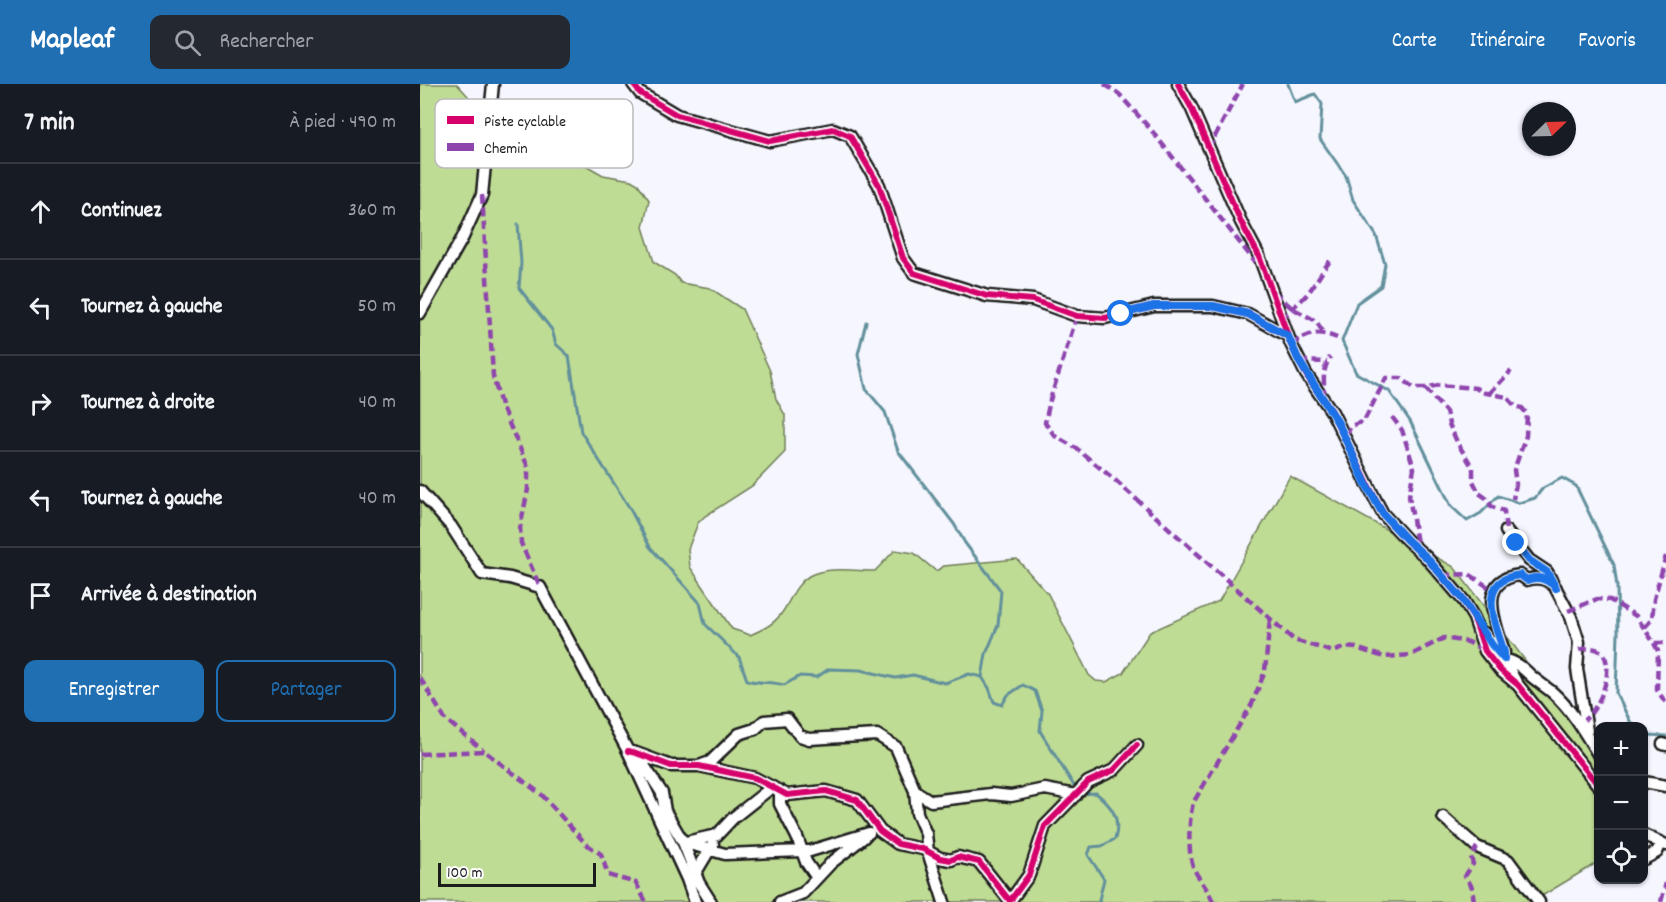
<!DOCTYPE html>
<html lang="fr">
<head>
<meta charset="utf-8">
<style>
	body { margin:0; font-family:Dekko,sans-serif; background:#242831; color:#f1f3f6 }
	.controls { position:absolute; right:18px; bottom:18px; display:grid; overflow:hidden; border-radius:12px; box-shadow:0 2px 4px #0004 }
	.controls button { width:54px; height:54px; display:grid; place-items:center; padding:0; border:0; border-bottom:2px solid #363941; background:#171b24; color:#f1f3f6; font:30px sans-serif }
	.compass { position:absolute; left:1102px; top:18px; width:54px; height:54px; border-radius:50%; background:#171b24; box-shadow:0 2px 4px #0004; rotate:67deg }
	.scale { position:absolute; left:18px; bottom:15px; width:158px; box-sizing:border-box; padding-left:6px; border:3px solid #1c1c1c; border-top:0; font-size:16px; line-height:21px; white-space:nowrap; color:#1c1c1c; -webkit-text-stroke:4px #fff; paint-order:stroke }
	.stop { position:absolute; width:18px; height:18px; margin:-14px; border:4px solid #1a73e8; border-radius:50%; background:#fff }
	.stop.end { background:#1a73e8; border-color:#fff; box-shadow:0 2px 6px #0008 }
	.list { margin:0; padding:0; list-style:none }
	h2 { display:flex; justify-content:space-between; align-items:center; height:78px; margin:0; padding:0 24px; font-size:26px }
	h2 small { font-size:20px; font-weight:400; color:#9ea1a6 }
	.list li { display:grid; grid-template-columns:39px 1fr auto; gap:18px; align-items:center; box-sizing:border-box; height:96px; padding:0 24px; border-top:2px solid #363941 }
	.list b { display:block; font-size:22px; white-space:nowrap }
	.list em { font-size:20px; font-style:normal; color:#9ea1a6 }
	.actions { display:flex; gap:12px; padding:18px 24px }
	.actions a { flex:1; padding:14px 0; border:2px solid #1f6fb2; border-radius:12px; text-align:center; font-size:21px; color:#1f6fb2 }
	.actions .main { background:#1f6fb2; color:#fff }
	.icon { flex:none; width:33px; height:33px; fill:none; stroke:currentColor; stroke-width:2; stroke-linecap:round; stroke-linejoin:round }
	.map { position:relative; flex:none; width:1246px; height:818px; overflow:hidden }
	header { display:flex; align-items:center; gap:36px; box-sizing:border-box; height:84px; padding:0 30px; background:#1f6fb2; color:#fff }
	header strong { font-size:28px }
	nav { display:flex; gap:33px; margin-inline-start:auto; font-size:21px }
	.search { width:420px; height:54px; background:#242831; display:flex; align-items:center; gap:15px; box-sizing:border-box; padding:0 21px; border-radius:12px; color:#9ea1a6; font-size:22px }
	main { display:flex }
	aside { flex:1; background:#171b24 }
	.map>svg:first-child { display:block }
</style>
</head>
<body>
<header>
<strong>Mapleaf</strong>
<div class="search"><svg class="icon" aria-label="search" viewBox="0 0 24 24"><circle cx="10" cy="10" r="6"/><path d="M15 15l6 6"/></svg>Rechercher</div>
<nav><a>Carte</a><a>Itinéraire</a><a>Favoris</a></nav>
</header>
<main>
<aside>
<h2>7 min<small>À pied · 490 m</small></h2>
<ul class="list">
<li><svg class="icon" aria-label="ahead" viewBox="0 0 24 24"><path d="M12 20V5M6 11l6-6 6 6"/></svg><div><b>Continuez</b></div><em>360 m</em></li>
<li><svg class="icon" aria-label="left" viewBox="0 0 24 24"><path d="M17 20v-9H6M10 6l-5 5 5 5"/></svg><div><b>Tournez à gauche</b></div><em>50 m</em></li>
<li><svg class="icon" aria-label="right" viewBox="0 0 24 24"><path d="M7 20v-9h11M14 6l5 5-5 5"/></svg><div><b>Tournez à droite</b></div><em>40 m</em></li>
<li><svg class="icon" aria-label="left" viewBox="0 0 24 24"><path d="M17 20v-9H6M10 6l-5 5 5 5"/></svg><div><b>Tournez à gauche</b></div><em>40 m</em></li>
<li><svg class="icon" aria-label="arrive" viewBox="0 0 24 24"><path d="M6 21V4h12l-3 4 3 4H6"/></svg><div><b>Arrivée à destination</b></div></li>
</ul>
<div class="actions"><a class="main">Enregistrer</a><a>Partager</a></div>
</aside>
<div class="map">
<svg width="1246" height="818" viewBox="0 0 1246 818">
	<rect width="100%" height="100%" fill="#f5f6fe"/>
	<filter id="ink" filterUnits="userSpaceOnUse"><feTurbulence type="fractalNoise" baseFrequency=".0167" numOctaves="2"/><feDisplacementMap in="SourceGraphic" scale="12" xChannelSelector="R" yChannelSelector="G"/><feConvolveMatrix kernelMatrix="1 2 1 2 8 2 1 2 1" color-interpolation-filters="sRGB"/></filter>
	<g filter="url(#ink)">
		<!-- green -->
		<path fill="#bfdc94" stroke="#6e7c58" stroke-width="1.5" d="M0,0H37L48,12L60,57L85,73H104L132,65L141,67L183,91L211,96L218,100L229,116L223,143L234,178L255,191L261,199L290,204L322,225L350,287L356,315L365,331V368L332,402L285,432L278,439L268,465L270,483L312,545L330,551C342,546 353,541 361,530C371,517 374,501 389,492C407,482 435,487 455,487L475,466L494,469L516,487L524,482L597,475L628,510L669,591L676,597L686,598L703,589L730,548L799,517L870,392L1034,483L1178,672V778L1112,818H0Z"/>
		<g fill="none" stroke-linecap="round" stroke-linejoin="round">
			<!-- stream -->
			<path stroke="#62909c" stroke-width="3" d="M868,0L875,18L895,10L902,20L900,55L926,92L933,116L956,151L965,180L961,202L937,219L922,257L936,289L969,307L990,337L1031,422L1047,437L1061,429L1078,412L1099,419L1115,414L1123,404L1142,394L1156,402L1194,481L1197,503L1198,549L1196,609L1211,639L1216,642
				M98,140L101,179L99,204L132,246L136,260L149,272L161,348L209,423L230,463L280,519L285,540L319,573L327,596C340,600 351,597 364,601L380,592L397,593L409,585L441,586L475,594L493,591L525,599L549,590L562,593
				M446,238L438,270L446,305L465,328L478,367L534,440L545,459L581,507L578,541L566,570L562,593L569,604L574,618L582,621L588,611L603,601L615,607L622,627L620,647L656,705
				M1224,648L1228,651L1246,652
				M660,710L676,709C692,722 701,734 695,755L682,762L671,763L668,771L684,795L679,816L680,818"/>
			<defs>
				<path id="minor" d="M213,0L220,9L257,31L350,57L413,45L430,52L459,101L483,174L494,189L567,212L613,216L657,232L685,234L734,222H793L828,230L868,252
					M758,0L771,23L821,138L839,172L871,260L886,290L912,328L955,415L963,430L987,456L1006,473L1044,517L1054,534L1065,567L1080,586L1098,601L1178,701
					M0,229L43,153L62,111L73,0
					M0,407L31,442L62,490L90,494L120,503L208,667L267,795L275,818
					M1086,447L1109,476L1127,488L1151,533L1159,558L1157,585L1167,647
					M1136,504C1128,495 1119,492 1107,496L1100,491C1055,496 1076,540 1084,568V575C1096,578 1102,583 1111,592C1118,598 1126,603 1133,609C1152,626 1165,649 1178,670
					M1064,549L1084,575L1096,598
					M1243,660L1246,661
					M208,667L216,669L251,682H279L335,694L367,711L406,707L437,716L460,747L478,760L503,765L520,774L531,776L538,773L559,778L590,817L609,791L625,742L668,698L694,686L717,661
					M216,669L242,709L245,727L263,758L279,799L291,818
					M279,682L290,678L319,650L335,645L344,637L367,635L380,652L389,655L457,651L476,663L495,707L497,729L506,750L508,768L524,818
					M1224,698L1246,702
					M360,707V720L377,753L386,778L397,794
					M495,707L511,717L571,710L591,712L625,705L656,711
					M1023,733L1057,763L1088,776L1119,818
					M1224,751L1246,761
					M263,758L305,770L383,767H390L449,749
					M266,758L297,751L313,734L352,703
					M1224,775L1237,768L1241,759
					M275,790L293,760
					M360,818L383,809L411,779L444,753"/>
			</defs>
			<!-- minor casing -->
			<use href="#minor" stroke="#1c1c1c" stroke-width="15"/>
			<!-- minor -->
			<use href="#minor" stroke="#fff" stroke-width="10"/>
			<!-- quiet -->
			<path stroke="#8e44ad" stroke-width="4.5" stroke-dasharray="9 4.5" stroke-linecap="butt" d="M684,0L699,10L732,47L835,178
				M788,65L823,0
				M62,111L73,292L81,321L108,383V405L100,444L101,459L120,503
				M854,208L872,224L896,237L903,248
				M657,232L630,316L625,339L635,352L656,364L696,397L874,556L914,568L924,563L936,564L964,573L991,571L1024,554L1048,558L1065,567
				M862,236C869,225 880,219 888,209C896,199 902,187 910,177
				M871,260C891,250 895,245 917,254
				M879,277L907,278
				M1005,304L1026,328L1029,340L1038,360L1053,384V397L1059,409L1066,414L1072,423L1084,427L1086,447
				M1069,310L1091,287
				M903,314C906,296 900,291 910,273
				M972,333L982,346L994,384L989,412L998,465
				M924,350L928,348L931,342L944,337L966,294H981L994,304H1005L1019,301L1056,304L1061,308L1087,313L1095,322L1102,324L1107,330L1106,352L1094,386L1096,400L1093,415
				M1025,495L1028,491L1049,490L1074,507
				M1148,527L1177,515L1190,516L1216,532L1234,559H1246
				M1225,543L1232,535L1234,515L1246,472
				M1234,559L1238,567L1237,606L1246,619
				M1159,566C1204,552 1187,619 1164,636
				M0,594L25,635L64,667
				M0,670L64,667L122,711L166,760L181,770L188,791L216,799L226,818
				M793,818C788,805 780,797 774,785C767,769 769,735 773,719L832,620L845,587L850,535
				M1054,818L1052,803L1045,792L1053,780L1051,773L1057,763
				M1241,818L1246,799"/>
			<defs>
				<path id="cycleway" d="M213,0L220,9L257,31L350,57L413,45L430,52L459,101L483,174L494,189L567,212L613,216L657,232L685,234L734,222H793L828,230L868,252
					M758,0L771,23L821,138L839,172L871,260L886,290L912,328L955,415L963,430L987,456L1006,473L1044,517L1054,534L1065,567L1080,586L1098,601L1178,701
					M208,667L216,669L251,682H279L335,694L367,711L406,707L437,716L460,747L478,760L503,765L520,774L531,776L538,773L559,778L590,817L609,791L625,742L668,698L694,686L717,661"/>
			</defs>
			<!-- cycleway casing -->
			<use href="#cycleway" stroke="#fff" stroke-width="10"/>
			<!-- cycleway -->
			<use href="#cycleway" stroke="#d6006c" stroke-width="6"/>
		</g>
	</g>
	<g fill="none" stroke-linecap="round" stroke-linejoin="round" filter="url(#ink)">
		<!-- route -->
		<path stroke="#1a73e8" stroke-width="8" d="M701,230L734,222H793L828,230L868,252L879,277L918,339L946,400L963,430L987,456L1006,473L1044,517L1072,561L1084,575V568C1075,540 1055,496 1100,491L1107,496C1119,491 1128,495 1136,504L1127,488L1109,476L1096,459"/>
	</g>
	<!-- legend -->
	<rect x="15" y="15" width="198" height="69" rx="9" fill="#fff" stroke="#bbb" stroke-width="1.5"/>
	<rect x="27" y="32" width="27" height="8" fill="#d6006c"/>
	<rect x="27" y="59" width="27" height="8" fill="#8e44ad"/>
	<g font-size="16" fill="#1c1c1c">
		<text x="64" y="42">Piste cyclable</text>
		<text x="64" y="69">Chemin</text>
	</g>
</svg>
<div class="controls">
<button>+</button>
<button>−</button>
<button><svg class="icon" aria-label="locate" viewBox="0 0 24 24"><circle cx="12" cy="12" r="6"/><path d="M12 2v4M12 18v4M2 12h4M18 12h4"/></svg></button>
</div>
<svg class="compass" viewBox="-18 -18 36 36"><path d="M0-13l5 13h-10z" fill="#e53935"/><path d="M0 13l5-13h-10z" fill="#9ea1a6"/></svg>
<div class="scale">100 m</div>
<div class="stop" style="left:701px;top:230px"></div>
<div class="stop end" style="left:1096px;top:459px"></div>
</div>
</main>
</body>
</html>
